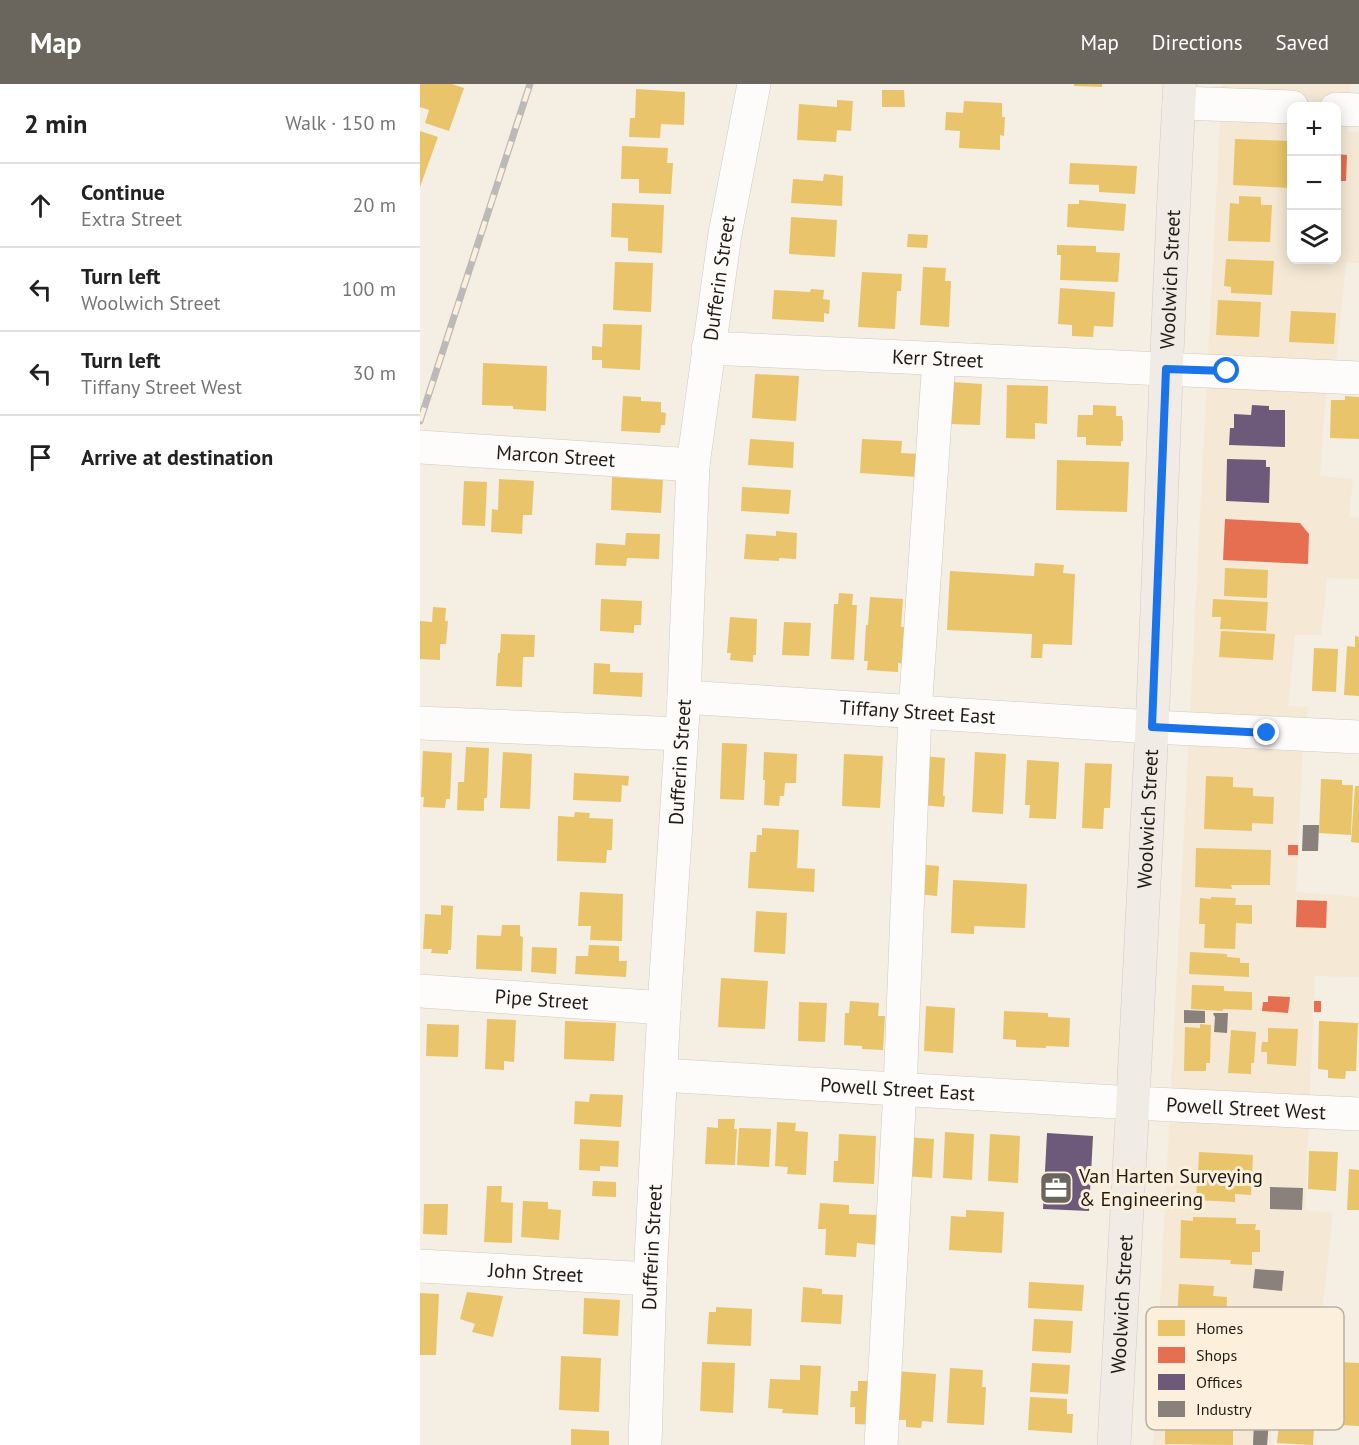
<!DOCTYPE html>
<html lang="en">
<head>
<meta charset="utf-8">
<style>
	body { margin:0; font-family:"PT Sans",sans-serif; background:#f2f2f2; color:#222 }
	.controls { position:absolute; right:18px; top:18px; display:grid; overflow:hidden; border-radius:12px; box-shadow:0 3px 15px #0003 }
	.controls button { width:54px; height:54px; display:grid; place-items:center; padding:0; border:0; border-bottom:2px solid #e0e0e0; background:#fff; color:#222; font:30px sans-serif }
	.stop { position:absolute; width:18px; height:18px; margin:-14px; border:4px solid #1a73e8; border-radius:50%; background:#fff }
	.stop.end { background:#1a73e8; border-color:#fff; box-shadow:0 2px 6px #0008 }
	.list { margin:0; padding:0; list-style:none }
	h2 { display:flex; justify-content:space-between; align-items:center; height:78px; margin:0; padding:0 24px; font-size:26px }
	h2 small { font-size:20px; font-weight:400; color:#767676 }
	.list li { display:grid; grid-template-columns:39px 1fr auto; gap:18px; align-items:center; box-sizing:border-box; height:84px; padding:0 24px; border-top:2px solid #e0e0e0 }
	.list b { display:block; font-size:22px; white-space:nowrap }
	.list p { margin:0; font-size:20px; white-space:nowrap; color:#767676 }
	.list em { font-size:20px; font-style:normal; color:#767676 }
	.icon { flex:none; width:33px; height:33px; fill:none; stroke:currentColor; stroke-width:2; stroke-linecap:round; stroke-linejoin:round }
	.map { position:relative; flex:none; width:939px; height:1361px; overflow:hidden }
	header { display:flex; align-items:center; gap:36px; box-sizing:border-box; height:84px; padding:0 30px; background:#6b665d; color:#fff }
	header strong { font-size:28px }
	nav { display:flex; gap:33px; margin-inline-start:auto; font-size:21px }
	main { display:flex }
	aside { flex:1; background:#fff }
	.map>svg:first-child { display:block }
</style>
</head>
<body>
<header>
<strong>Map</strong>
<nav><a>Map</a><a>Directions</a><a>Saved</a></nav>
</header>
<main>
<aside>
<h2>2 min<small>Walk · 150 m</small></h2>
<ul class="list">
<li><svg class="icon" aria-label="ahead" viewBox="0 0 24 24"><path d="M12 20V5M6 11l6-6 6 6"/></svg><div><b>Continue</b><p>Extra Street</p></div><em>20 m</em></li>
<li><svg class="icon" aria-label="left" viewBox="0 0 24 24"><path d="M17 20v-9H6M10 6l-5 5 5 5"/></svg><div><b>Turn left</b><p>Woolwich Street</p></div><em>100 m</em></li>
<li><svg class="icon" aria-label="left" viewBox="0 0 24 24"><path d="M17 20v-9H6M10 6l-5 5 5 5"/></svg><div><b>Turn left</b><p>Tiffany Street West</p></div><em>30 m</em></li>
<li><svg class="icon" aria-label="arrive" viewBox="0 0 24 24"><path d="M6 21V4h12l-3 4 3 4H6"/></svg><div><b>Arrive at destination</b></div></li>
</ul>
</aside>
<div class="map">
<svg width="939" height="1361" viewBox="0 0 939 1361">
	<rect width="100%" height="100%" fill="#f5eee3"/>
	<!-- built -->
	<path fill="#f5e8d5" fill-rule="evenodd" d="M802,0H930L928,48H939V179L926,178L913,308L906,309L900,392L933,395L929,433L939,434V495L907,494L901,551H875L868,622L888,623L882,678L876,808L939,813V893L895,892L885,1126L913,1129L900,1248L853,1245L851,1361H733ZM872,22H916V176H872Z"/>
	<!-- homes -->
	<path fill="#e9c46a" d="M0,0H32L44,4L29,47L5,39L9,26L0,23Z
		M654,0H682V3L654,2Z
		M216,5L265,8L264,41L241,40L240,54L209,53L210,34H215Z
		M462,6H484L485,23H462Z
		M417,16L433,17L431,47L417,46L416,58L377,56L379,20L417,23Z
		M544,17L582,19V33H585L584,52L580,51V66L539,64L540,47L525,46L526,28L543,29Z
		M0,47L18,53L0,103Z
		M815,55L872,57V104L813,101Z
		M202,62L248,64L247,79H253L251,110L219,109V95H201Z
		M650,79L717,82L715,110L679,108V101L649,100Z
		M404,90L423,92L422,122L371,119L373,95L403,97Z
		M819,112L841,113V121H852L850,158L808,157L810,119L819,120Z
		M659,116L706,120L704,147L647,143L648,120H659Z
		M192,119L244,121L242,169L208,167V154L191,153Z
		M371,133L417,136L415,173L369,170Z
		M488,150L508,151L507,164L487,163Z
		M637,161L676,162V168L700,169L698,198L640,196L641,171H637Z
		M806,175L854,177L852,211L811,209V203L804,202Z
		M195,178L233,179L231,228L193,226Z
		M503,183L526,184L525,197H531L529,243L500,241Z
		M442,188L482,190L481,207H477L475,245L438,243Z
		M640,204L695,208L693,243L674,242L673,253L652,252V241L638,240Z
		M391,205L404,206L403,215L410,216L409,230L404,229V238L352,235L354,206L390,208Z
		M798,216L841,218L839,253L796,251Z
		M871,227L916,229L914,260L869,258Z
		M183,240L222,241L220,286L182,284V276H172V262L182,263Z
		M63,279L127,282L126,327L93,325V322L62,321Z
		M335,290L379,292L376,337L332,334Z
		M532,298L562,300L560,341L530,340Z
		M587,301L628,302L627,340L615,339V355L586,354Z
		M203,312L221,313V317L241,318V328L246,329L245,341H241L240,349L201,347Z
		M925,312L939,313V355L910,354L911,316H925Z
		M673,321L696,322V332H702V336H703V357H701V362L666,361V353H657L658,331H673Z
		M330,355L374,358L373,384L328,381Z
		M442,355L482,357L481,369L499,370L497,393L440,389Z
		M637,376L709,378L707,428L636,426Z
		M192,393L243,396L241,429L191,426Z
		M79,395L114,397L112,431H103L102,450L71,448L72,425L78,426Z
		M44,397L67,398L65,442L42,441Z
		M322,403L371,406L369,430L321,427Z
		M356,447L377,449L376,475L359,474V477L324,475L326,450L356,452Z
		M206,449L240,450L239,475L207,474L206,482L175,481L176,459L205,461Z
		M615,479L644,481L643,489L655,490L652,561L623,560L622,574H611L612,550L527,546L530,487L614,492Z
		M805,484L848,486L847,514L804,512Z
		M419,509L433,510L432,521H437L434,576L411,575L414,520H418Z
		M450,513L483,515L481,543H487L484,580L478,579V588L447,586L448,577H444L446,541H448Z
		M181,515L222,517L221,541H214V549L180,547Z
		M793,515L848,518L846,547L800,545L801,533H792Z
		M13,523L26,524L25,537H28L26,560H20V576L0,575V537L12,538Z
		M310,533L337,535L336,571H333V578L310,576L311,569H307Z
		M364,538L391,539L389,572L362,571Z
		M801,547L855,550L853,576L799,573Z
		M81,550L115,551L114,573H103L102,603L76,602L78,569H80Z
		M935,552L939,553V612L924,611L927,562L935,563Z
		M894,564L918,565L916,608L892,607Z
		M174,579L190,580V588L223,589L222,613L173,610Z
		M302,659L327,660L324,716L300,715Z
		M46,663L69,664L67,714H64V727L37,726L38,698H44Z
		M3,667L32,669L30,715H26L25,724L3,723L4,713H1Z
		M83,668L112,670L110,725L80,724Z
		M344,668L377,670L376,699H365L364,712H360L359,722L344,721L345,696H343Z
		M555,668L586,670L583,730L552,728Z
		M424,670L463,672L460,724L422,722Z
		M503,672L525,674L523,712H525L524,723L501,721Z
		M607,676L639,678L636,735L609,734L610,721H605Z
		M665,679L692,680L690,724H684L683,745L662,744Z
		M154,689L209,692L208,702L202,701L201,718L153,716Z
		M786,692L813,693V703L833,704V712L854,713L853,740L832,739V747L784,745Z
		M901,695L922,696V701H933L931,751L899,749Z
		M935,702H939V759L931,758Z
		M155,728L170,729L169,734L193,735L192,766H187L186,779L137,777L138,732L154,733Z
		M342,744L379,746L377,784L395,785L394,808L328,804L330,768H336L337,751H342Z
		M776,764L851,766L850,801H811L812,805L775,803Z
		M497,780L519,782L517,812L496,810Z
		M533,796L607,800L605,844L554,842V850L531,849Z
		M160,808L203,810L202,857L170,856L171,842H158Z
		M791,813L816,814L815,821H832V840L816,839L815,865L784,864L785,840H779L780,814L791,815Z
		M21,821L33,822L31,866H28V870L11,869L12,865H3L5,830L21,831Z
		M336,827L367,829L365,870L334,868Z
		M82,841H100V852L103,853L102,887L56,885L57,851L81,852Z
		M169,861L199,862V877H207L206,893L155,890L156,872H168Z
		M112,863L137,864L136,890L111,888Z
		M770,868L807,870V873L820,874V879H829V893L769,890Z
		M301,894L348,897L345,945L298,943Z
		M772,901L804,902V907L832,908V926L803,925V927L771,925Z
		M430,917L459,919L458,932H465L463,966L442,965V962L424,961L425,929H429Z
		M379,918L407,919L405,958L378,957Z
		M506,922L535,924L533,969L504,967Z
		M584,927L628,929V933L650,934L649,963L626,962V964L596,963V956L583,955Z
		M67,935L96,936L94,978L84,977V986L65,985Z
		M145,937L196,939L194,977L144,975Z
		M899,937L938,939L936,987H926L925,995L908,994V986L898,985Z
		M7,940L39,941L38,973L6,972Z
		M780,940L791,941L790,979H786V987H764L765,943L780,944Z
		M848,944L878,945L876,982L847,980V968H841L842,958H848Z
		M811,946L836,948L834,979H831V990L808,989Z
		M170,1010L203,1011L201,1043L154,1040L155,1017L169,1018Z
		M298,1035H315L314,1045H317L315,1081L285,1080L287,1043L298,1044Z
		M357,1038L376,1039L375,1047L388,1048L386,1091L367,1090L368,1083L355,1082Z
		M319,1044L351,1045L349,1083L317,1081Z
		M525,1048L554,1050L552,1096L523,1094Z
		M419,1050L456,1052L454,1100L413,1098L414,1077H418Z
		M570,1050L600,1052L598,1099L568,1097Z
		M485,1053L514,1055L512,1094L483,1092Z
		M160,1055L199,1057L198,1083L180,1082V1087L159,1086Z
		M889,1067L918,1068L916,1107L888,1105Z
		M779,1068L833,1071L831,1111L815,1110V1118L776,1116L777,1098L786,1099L787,1089H778Z
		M929,1085L939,1086V1126H927Z
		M173,1097L196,1098V1113L172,1112Z
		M67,1102H82L81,1118L93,1119L92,1159L64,1158Z
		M103,1117L128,1118V1125L141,1126L139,1156L101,1153Z
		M400,1119L429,1121V1130L458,1131L457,1161L437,1159L436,1173L405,1171L406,1145H398Z
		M4,1120H28L27,1151L3,1150Z
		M546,1126L584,1128L582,1169L529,1166L531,1132L546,1133Z
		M773,1133L816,1134V1140H836L835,1146H840V1168H832V1181L810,1180L811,1176L760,1174L761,1136L773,1137Z
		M609,1198L664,1201L662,1227L608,1224Z
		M759,1200L794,1202L793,1212L807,1213L806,1242L788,1241V1238L757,1237Z
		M383,1203L402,1205V1210L423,1211L421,1240L381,1238Z
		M47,1208L83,1212L73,1253L52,1248L55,1240L40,1235Z
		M0,1209L19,1210L16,1271H0Z
		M164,1214L200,1216L198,1252L163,1250Z
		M296,1223L332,1225L331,1262L287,1260L289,1228H296Z
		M614,1235L653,1237L651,1269L612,1267Z
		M141,1272L181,1274L179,1328L139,1326Z
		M282,1278L315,1279L313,1329L280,1327Z
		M918,1278L939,1279V1342L901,1340L903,1314H912L913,1302H916Z
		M612,1279L650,1281L648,1310L610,1308Z
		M380,1281L401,1282L398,1331L362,1329L363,1325L348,1324L350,1295L380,1296Z
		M530,1284L563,1286L562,1303H566L564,1341L527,1339Z
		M475,1287L516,1290L513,1338L502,1337L501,1344L486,1343V1336H475Z
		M438,1297H454L459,1341L435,1340V1323H430L431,1307H438Z
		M868,1312L896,1314L893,1361L857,1359L859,1338L873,1339L874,1324L868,1323Z
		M610,1313L647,1315V1330H653L652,1349L608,1346Z
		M745,1331L813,1332V1361L745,1360Z
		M151,1345L189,1347V1361H151Z"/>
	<!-- shops -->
	<path fill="#e76f51" d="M916,70L927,71L926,97H916Z
		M805,435L880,439L889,450L888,480L803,476Z
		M868,761H878V771H868Z
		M877,816L907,817L906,844L876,843Z
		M848,912L870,913L868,929L842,927L843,918H848Z
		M894,917H901V928H894Z"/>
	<!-- offices -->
	<path fill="#6d597a" d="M832,321L849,322V326H865V363L809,361L810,344H814V330L831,331Z
		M807,375L846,376V383H850L849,419L806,417Z
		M627,1049L673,1052L669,1127L623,1125Z"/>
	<!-- industry -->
	<path fill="#8a817c" d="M883,741H899L898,767H882Z
		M764,926L785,927V939H764Z
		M794,929H808L807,949L794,948L795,933L793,930Z
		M850,1103L883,1104L882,1126L850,1125Z
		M835,1185L864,1187L862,1207L833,1204Z
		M834,1337L849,1338L847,1361H833Z"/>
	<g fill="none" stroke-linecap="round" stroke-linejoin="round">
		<defs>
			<g id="minor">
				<path d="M759,19L872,23"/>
				<path d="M916,25L939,26"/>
				<path id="s1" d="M288,264L939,294"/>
				<path id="s2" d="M0,363L273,381"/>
				<path id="s3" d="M264,613L732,643L939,653"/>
				<path d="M0,639L261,650"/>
				<path id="s4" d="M0,907L244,924"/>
				<path id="s5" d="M241,991L713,1019L939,1030"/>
				<path id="s6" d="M0,1182L230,1195"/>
				<path id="s7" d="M225,1361L230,1195L244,924L264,613L273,381L305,150L334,0"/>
				<path d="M461,1361L480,1005L495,628L519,275"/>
			</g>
			<g id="major">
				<path id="s8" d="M694,1361C707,1122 721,882 732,643C742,429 747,214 760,0"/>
			</g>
		</defs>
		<!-- minor casing -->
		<use href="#minor" stroke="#cec9c0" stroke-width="34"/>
		<!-- major casing -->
		<use href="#major" stroke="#cfcbc6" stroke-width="34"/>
		<!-- minor -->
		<use href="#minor" stroke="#fefcfb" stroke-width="33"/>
		<!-- major -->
		<use href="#major" stroke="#f1ebe5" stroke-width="33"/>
		<defs>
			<path id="rail" d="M0,337L110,0"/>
		</defs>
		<!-- rail casing -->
		<use href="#rail" stroke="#bcbab8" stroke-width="7"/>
		<!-- rail -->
		<use href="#rail" stroke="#fcf0dc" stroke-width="4.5" stroke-dasharray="14" stroke-linecap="butt"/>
	</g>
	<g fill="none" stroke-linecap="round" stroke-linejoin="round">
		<!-- route -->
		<path stroke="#1a73e8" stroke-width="8" d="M807,287L746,285L732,643L847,649"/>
	</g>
	<!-- icons -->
	<defs>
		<symbol id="office-square" viewBox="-11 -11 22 22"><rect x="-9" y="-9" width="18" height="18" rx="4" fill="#6b665d" stroke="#fcf0dc"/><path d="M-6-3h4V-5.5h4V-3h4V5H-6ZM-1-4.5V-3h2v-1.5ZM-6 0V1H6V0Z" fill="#fff"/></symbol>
	</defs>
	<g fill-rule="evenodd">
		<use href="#office-square" x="617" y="1085" width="38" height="38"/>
	</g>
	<g text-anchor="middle" stroke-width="6" stroke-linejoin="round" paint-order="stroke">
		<!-- street labels -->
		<g font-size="20" fill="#211c15" stroke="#fcf0dc">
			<text dy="7" stroke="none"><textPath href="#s7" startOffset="1170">Dufferin Street</textPath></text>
			<text dy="7" stroke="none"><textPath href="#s8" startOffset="1167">Woolwich Street</textPath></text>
			<text dy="7" stroke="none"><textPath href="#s1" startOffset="230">Kerr Street</textPath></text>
			<text dy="7" stroke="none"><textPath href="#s2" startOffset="136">Marcon Street</textPath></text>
			<text dy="7" stroke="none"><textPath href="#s3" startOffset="234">Tiffany Street East</textPath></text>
			<text dy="7" stroke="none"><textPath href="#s7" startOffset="684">Dufferin Street</textPath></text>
			<text dy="7" stroke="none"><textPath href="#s8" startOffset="627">Woolwich Street</textPath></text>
			<text dy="7" stroke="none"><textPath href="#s4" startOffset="122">Pipe Street</textPath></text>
			<text dy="7" stroke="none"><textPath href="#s5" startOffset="237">Powell Street East</textPath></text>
			<text dy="7" stroke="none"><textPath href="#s5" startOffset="586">Powell Street West</textPath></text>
			<text dy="7" stroke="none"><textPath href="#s7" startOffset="198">Dufferin Street</textPath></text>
			<text dy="7" stroke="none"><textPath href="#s6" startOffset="116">John Street</textPath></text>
			<text dy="7" stroke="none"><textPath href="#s8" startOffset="141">Woolwich Street</textPath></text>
		</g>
		<!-- poi labels -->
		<g font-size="20" fill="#211c15" stroke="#fcf0dc" text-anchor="start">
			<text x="659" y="1099">Van Harten Surveying<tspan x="659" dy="23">&amp; Engineering</tspan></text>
		</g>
	</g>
	<!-- legend -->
	<rect x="726" y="1223" width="198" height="123" rx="9" fill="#fcf0dc" stroke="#bab0a0" stroke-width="1.5"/>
	<rect x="738" y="1236" width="27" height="16" fill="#e9c46a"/>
	<rect x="738" y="1263" width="27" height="16" fill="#e76f51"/>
	<rect x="738" y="1290" width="27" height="16" fill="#6d597a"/>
	<rect x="738" y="1317" width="27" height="16" fill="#8a817c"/>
	<g font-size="16" fill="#211c15">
		<text x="776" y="1250">Homes</text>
		<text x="776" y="1277">Shops</text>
		<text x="776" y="1304">Offices</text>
		<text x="776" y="1331">Industry</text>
	</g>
</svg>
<div class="controls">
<button>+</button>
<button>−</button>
<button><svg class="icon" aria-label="layers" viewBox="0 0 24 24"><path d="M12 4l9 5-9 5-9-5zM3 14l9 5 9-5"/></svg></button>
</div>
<div class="stop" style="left:807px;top:287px"></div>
<div class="stop end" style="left:847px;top:649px"></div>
</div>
</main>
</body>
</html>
